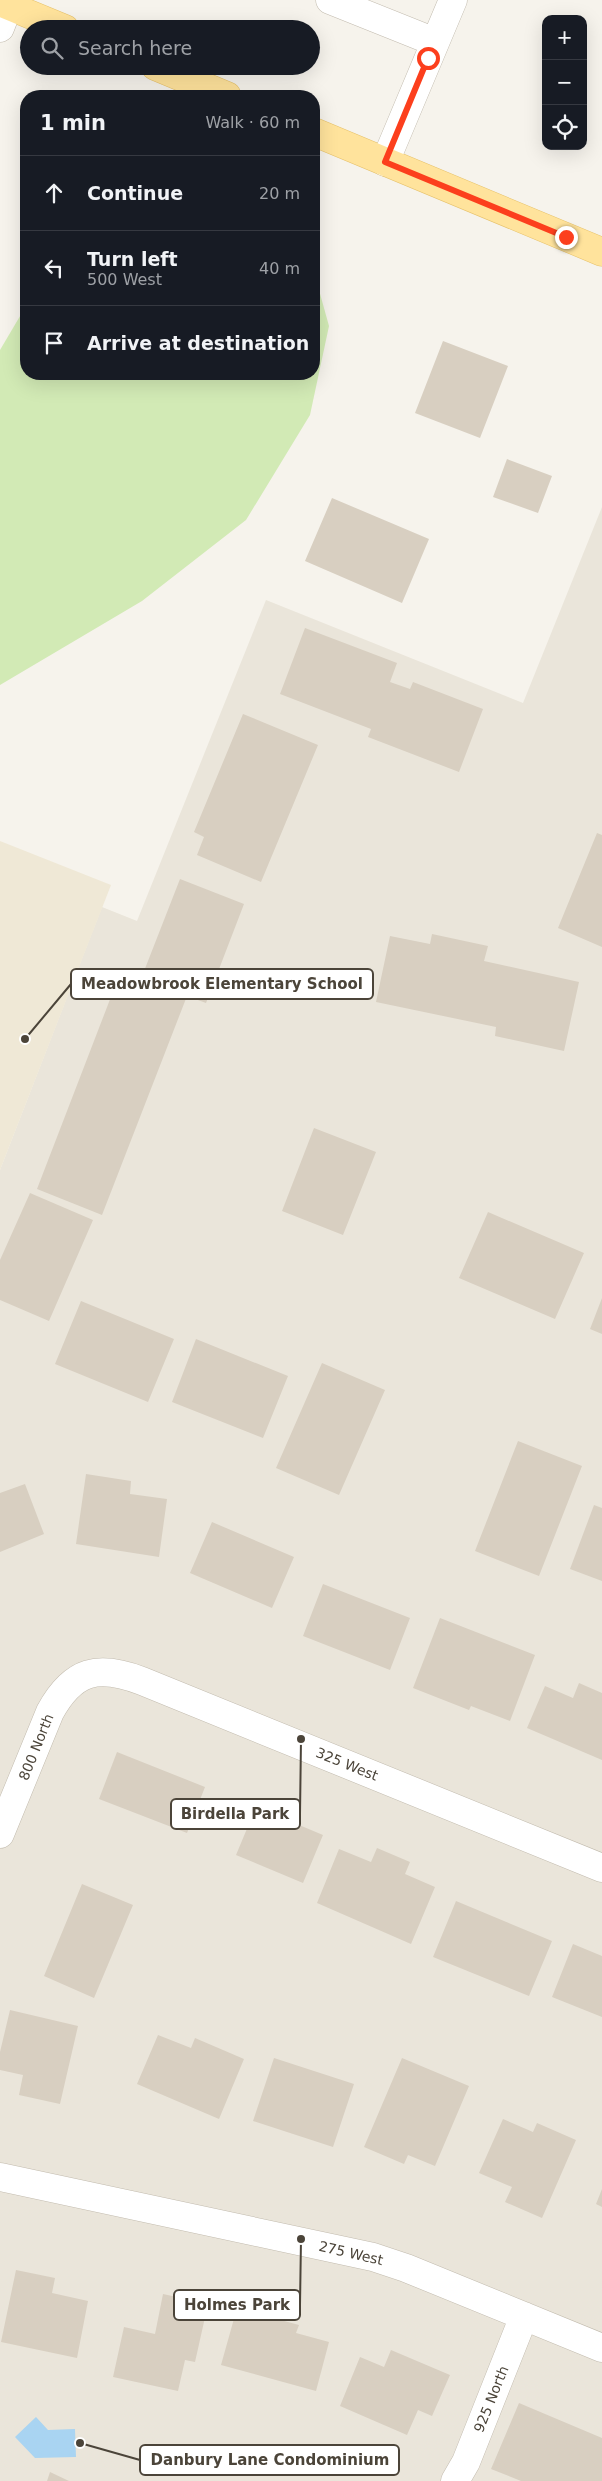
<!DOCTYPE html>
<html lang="en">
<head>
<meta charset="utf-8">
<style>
	body { margin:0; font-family:"DejaVu Sans",sans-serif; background:#20242c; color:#f1f3f6 }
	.controls { position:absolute; right:15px; top:15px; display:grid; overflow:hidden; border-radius:10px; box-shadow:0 5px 20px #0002 }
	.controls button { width:45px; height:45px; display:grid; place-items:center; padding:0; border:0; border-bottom:1px solid #363941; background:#171b24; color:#f1f3f6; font:25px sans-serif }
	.stop { position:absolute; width:15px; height:15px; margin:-11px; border:4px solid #fc3f1d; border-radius:50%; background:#fff }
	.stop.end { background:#fc3f1d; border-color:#fff; box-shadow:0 1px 5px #0008 }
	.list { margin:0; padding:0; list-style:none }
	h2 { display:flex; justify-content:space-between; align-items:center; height:65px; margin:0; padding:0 20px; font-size:21px }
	h2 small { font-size:16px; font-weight:400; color:#9ea1a6 }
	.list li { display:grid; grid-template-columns:32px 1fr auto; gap:15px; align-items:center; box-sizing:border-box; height:75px; padding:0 20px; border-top:1px solid #363941 }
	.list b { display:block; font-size:19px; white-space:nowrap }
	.list p { margin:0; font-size:16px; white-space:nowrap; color:#9ea1a6 }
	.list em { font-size:16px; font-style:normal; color:#9ea1a6 }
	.icon { flex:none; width:28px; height:28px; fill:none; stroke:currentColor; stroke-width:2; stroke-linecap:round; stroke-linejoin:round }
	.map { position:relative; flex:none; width:602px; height:2481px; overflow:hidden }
	.search { position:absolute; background:#171b24; box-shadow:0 5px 20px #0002; left:20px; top:20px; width:300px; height:55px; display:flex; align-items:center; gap:12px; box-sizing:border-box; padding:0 18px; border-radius:28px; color:#9ea1a6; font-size:19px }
	.panel { position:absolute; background:#171b24; box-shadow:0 5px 20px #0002; left:20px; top:90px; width:300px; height:290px; border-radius:20px }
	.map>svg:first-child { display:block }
</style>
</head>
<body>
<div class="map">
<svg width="602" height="2481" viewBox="0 0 602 2481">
	<rect width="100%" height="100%" fill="#f6f3ec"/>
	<!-- residential -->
	<path fill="#eae5da" d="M602,507V2481H0V1170L102,907L137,921L266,600L523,703Z"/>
	<!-- education -->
	<path fill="#efe8d6" d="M0,841L111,885L0,1170Z"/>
	<!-- green -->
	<path fill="#d2eab5" d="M314,272L329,326L310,415L246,520L142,601L0,685V350L26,306V374H314Z"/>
	<!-- water -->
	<path fill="#a9d4f2" d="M36,2417L48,2430L75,2429L76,2457L35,2458L15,2437Z"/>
	<!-- building -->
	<path fill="#d8cfc1" d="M443,341L508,366L480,438L415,413Z
		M507,459L552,476L538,513L493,497Z
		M332,498L429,539L402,603L305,561Z
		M305,628L397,663L390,682L410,689L413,682L483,709L459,772L368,737L371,729L280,694Z
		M243,714L318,745L261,882L197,855L204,837L194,832Z
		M597,833L602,835V947L558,928Z
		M180,879L244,904L206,1003L187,996L102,1215L37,1189L119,976L139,984Z
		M432,934L488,946L484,961L579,982L564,1051L495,1036L496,1027L376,1002L390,936L430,944Z
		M314,1128L376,1152L343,1235L282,1211Z
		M30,1193L93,1220L49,1321L0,1300V1260Z
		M488,1212L584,1253L555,1319L459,1278Z
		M602,1298V1334L590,1329Z
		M81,1301L174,1339L148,1402L55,1364Z
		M196,1339L288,1376L263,1438L172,1402Z
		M322,1363L385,1390L339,1495L276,1468Z
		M518,1441L582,1466L539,1576L475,1551Z
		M86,1474L131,1481L130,1494L167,1499L159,1557L76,1544Z
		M25,1484L44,1534L0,1552V1493Z
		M594,1505L602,1508V1581L570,1569Z
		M212,1522L294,1557L272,1608L190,1573Z
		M323,1584L410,1618L390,1670L303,1636Z
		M440,1618L535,1655L510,1721L471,1706L469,1710L413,1688Z
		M579,1683L602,1693V1760L527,1728L545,1686L573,1698Z
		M117,1752L205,1787L187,1833L99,1799Z
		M256,1807L323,1835L303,1883L236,1855Z
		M377,1848L410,1862L405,1874L435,1887L411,1944L317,1903L339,1849L371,1862Z
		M82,1884L133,1905L94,1998L44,1976Z
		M456,1901L552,1941L529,1996L433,1957Z
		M573,1944L602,1956V2017L552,1997Z
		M10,2010L78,2026L60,2104L19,2095L23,2075L0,2070V2052Z
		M158,2035L191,2048L195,2038L244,2059L219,2119L137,2084Z
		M274,2058L354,2084L333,2147L253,2121Z
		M402,2058L469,2086L435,2166L408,2155L404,2164L364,2147Z
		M503,2119L533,2132L537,2123L576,2140L542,2218L505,2202L512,2187L479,2173Z
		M602,2189V2207L596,2204Z
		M16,2270L55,2278L52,2293L88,2301L77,2358L1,2342Z
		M163,2294L208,2304L195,2362L185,2360L178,2391L113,2377L124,2327L155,2334Z
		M237,2308L299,2325L296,2333L329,2342L316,2391L221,2365Z
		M391,2350L450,2375L432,2416L418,2410L407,2435L340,2406L360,2357L384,2367Z
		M519,2403L602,2438V2481H521L491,2469Z
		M50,2472L69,2481H47Z"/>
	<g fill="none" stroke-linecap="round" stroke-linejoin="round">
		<defs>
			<path id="minor" d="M330,0L435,42
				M0,28L11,0
				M385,162L453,0
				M0,1834L50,1712C73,1670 98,1664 142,1681L602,1868
				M0,2177L373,2257L406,2268L602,2348
				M455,2481L466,2462L524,2316"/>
			<path id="major" d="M0,2L65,29
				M155,66L227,96
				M314,132L602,252"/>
		</defs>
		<!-- minor casing -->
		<use href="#minor" stroke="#c2bbae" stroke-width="29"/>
		<!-- major casing -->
		<use href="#major" stroke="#e6c16a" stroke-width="29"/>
		<!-- minor -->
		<use href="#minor" stroke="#fff" stroke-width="28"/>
		<!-- major -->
		<use href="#major" stroke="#ffe39c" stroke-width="28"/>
	</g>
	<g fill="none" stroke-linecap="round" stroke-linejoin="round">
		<!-- route -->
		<path stroke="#fc3f1d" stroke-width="6" d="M428,58L385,162L566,237"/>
	</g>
	<g text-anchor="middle" stroke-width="4.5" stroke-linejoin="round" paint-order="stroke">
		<!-- street labels -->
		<g font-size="14" fill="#4b4439" stroke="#fff">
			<text transform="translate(36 1747) rotate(-68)" y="5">800 North</text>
			<text transform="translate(347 1764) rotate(22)" y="5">325 West</text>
			<text transform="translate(351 2253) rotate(13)" y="5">275 West</text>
			<text transform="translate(491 2399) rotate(-68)" y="5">925 North</text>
		</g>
	</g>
	<!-- callouts -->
	<path fill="none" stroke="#4b4439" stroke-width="2" d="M25 1039L71 984M301 1739L300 1814M301 2239L300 2305M80 2443L140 2460"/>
	<g fill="#4b4439" stroke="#fff" stroke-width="2">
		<circle cx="25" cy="1039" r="5"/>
		<circle cx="301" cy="1739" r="5"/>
		<circle cx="301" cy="2239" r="5"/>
		<circle cx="80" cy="2443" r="5"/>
	</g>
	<g fill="#fff" stroke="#4b4439" stroke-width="2">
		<rect x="71" y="969" width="302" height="30" rx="5"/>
		<rect x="171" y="1799" width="129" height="30" rx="5"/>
		<rect x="174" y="2290" width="126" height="30" rx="5"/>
		<rect x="140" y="2445" width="259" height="30" rx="5"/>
	</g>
	<g font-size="15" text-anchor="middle" font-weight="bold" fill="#4b4439">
		<text x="222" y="989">Meadowbrook Elementary School</text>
		<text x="235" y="1819">Birdella Park</text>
		<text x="237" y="2310">Holmes Park</text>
		<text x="270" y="2465">Danbury Lane Condominium</text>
	</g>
</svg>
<div class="controls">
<button>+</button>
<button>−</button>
<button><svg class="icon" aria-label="locate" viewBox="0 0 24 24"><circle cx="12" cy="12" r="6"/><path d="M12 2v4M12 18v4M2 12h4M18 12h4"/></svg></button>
</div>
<div class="stop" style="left:428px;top:58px"></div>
<div class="stop end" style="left:566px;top:237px"></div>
<div class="search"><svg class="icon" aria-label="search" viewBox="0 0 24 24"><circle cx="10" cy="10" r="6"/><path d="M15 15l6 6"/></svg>Search here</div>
<section class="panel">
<h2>1 min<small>Walk · 60 m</small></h2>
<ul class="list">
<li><svg class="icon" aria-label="ahead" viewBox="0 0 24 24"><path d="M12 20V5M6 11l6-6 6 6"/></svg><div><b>Continue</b></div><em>20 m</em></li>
<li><svg class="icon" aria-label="left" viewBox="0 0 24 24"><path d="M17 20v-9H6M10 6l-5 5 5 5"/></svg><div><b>Turn left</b><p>500 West</p></div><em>40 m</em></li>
<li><svg class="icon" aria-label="arrive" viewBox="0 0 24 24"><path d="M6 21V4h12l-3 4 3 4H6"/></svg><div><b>Arrive at destination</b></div></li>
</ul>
</section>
</div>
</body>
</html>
